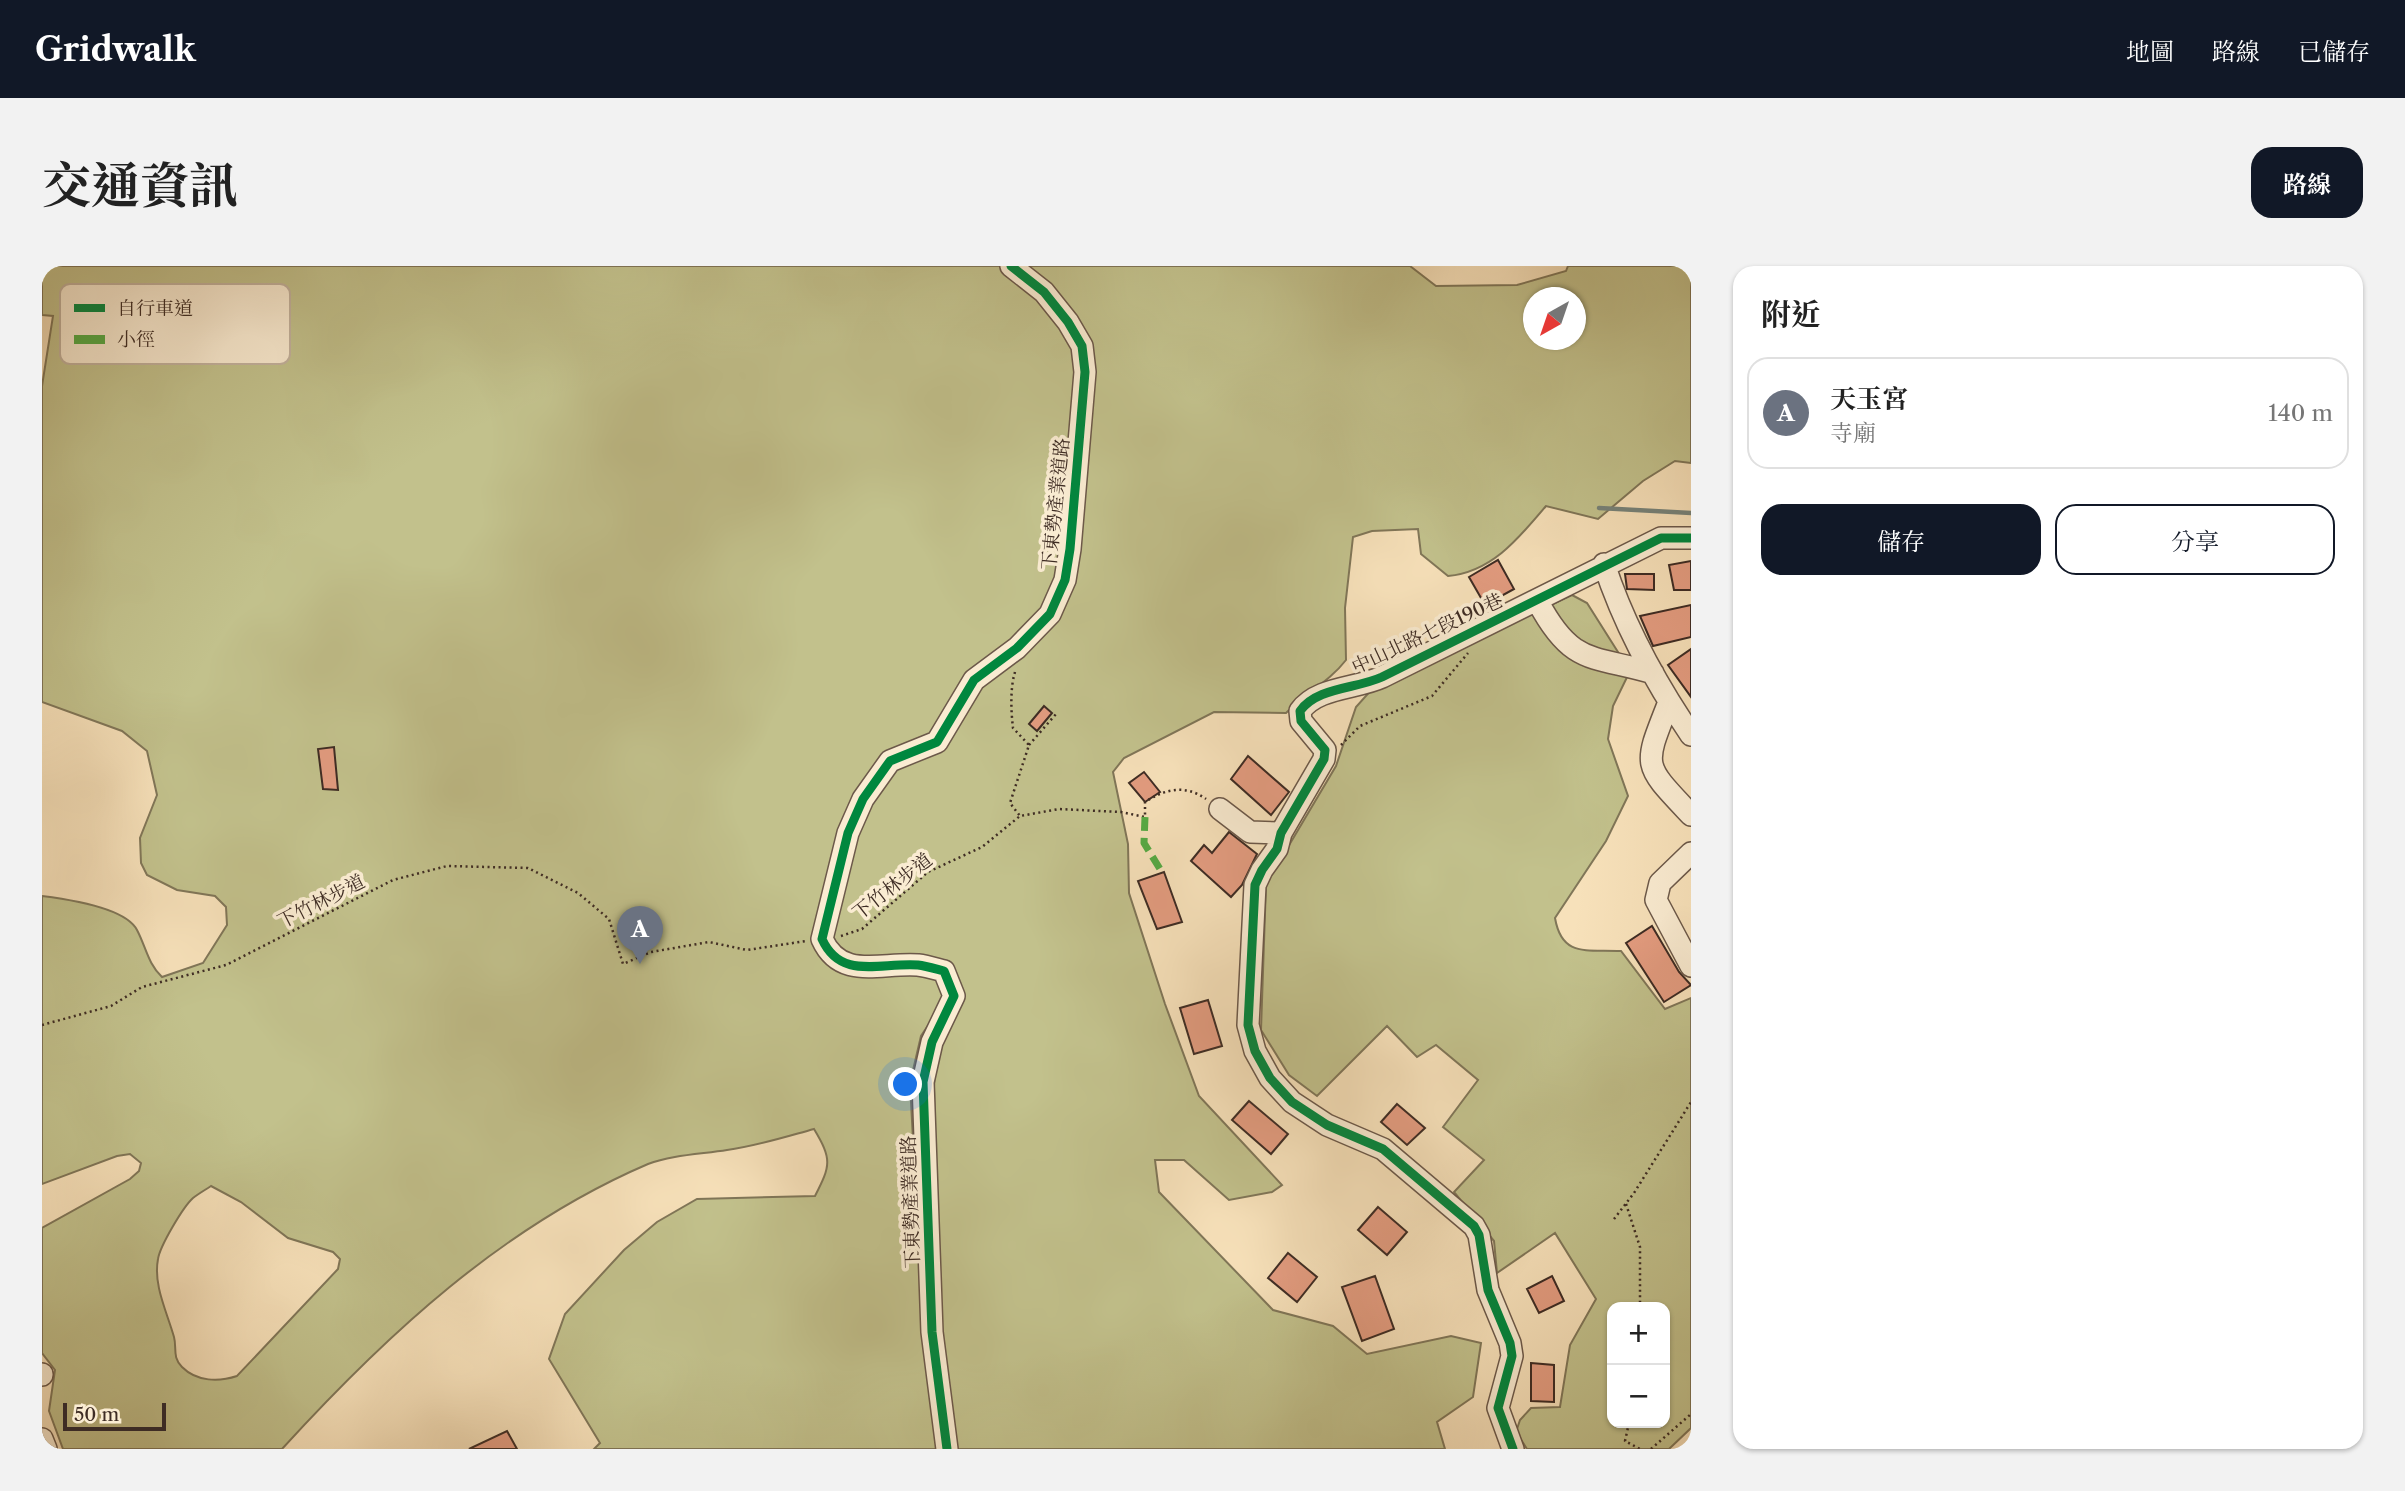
<!DOCTYPE html>
<html lang="zh-TW">
<head>
<meta charset="utf-8">
<style>
	body { margin:0; font-family:"Libre Caslon Text","Noto Serif TC",serif; background:#f2f2f2; color:#222 }
	.controls { position:absolute; right:21px; bottom:21px; display:grid; overflow:hidden; border-radius:14px; box-shadow:0 2px 5px #0004 }
	.controls button { width:63px; height:63px; display:grid; place-items:center; padding:0; border:0; border-bottom:2px solid #e0e0e0; background:#fff; color:#222; font:35px sans-serif }
	.compass { position:absolute; left:1481px; top:21px; width:63px; height:63px; border-radius:50%; background:#fff; box-shadow:0 2px 5px #0004; rotate:220deg }
	.scale { position:absolute; left:21px; bottom:18px; width:103px; box-sizing:border-box; padding-left:7px; border:4px solid #3e2c24; border-top:0; font-size:19px; line-height:24px; white-space:nowrap; color:#3e2c24; -webkit-text-stroke:5px #faecd2; paint-order:stroke }
	.you { position:absolute; left:864px; top:819px; width:24px; height:24px; margin:-18px; border:5px solid #fff; border-radius:50%; background:#1a73e8; box-shadow:0 0 0 10px #1a73e833 }
	.badge { display:grid; place-items:center; width:46px; height:46px; border-radius:50%; background:#111827; color:#fff; font-size:23px; font-weight:700 }
	.pin { position:absolute; translate:-50% -58px; filter:drop-shadow(0 2px 4px #0008) }
	.pin::after { content:''; position:absolute; top:37px; width:24px; height:21px; background:inherit; clip-path:polygon(0 0,100% 0,50% 100%) }
	.list { margin:0; padding:0; list-style:none }
	h2 { display:flex; justify-content:space-between; align-items:center; height:91px; margin:0; padding:0 28px; font-size:30px }
	h2 small { font-size:23px; font-weight:400; color:#767676 }
	.list li { display:grid; grid-template-columns:46px 1fr auto; gap:21px; align-items:center; box-sizing:border-box; height:112px; margin:0 14px 14px; padding:0 14px; border:2px solid #e0e0e0; border-radius:21px }
	.list b { display:block; font-size:26px; white-space:nowrap }
	.list p { margin:0; font-size:23px; white-space:nowrap; color:#767676 }
	.list em { font-size:23px; font-style:normal; color:#767676 }
	.actions { display:flex; gap:14px; padding:21px 28px }
	.actions a { flex:1; padding:16px 0; border:2px solid #111827; border-radius:21px; text-align:center; font-size:24px; color:#111827 }
	.actions .main { background:#111827; color:#fff }
	.map { position:relative; flex:none; width:1649px; height:1183px; overflow:hidden; border-radius:21px }
	header { display:flex; align-items:center; gap:42px; box-sizing:border-box; height:98px; padding:0 35px; background:#111827; color:#fff }
	header strong { font-size:33px }
	nav { display:flex; gap:38px; margin-inline-start:auto; font-size:24px }
	.intro { display:flex; align-items:center; justify-content:space-between; box-sizing:border-box; height:168px; padding:0 42px }
	h1 { margin:0; font-size:49px }
	.button { padding:18px 32px; border-radius:21px; background:#111827; color:#fff; font-size:24px; font-weight:700 }
	main { display:flex; gap:42px; padding:0 42px }
	aside { flex:1; background:#fff; border-radius:21px; box-shadow:0 2px 5px #0004 }
	.map>svg:first-child { display:block }
</style>
</head>
<body>
<header>
<strong>Gridwalk</strong>
<nav><a>地圖</a><a>路線</a><a>已儲存</a></nav>
</header>
<div class="intro"><h1>交通資訊</h1><a class="button">路線</a></div>
<main>
<div class="map">
<svg width="1649" height="1183" viewBox="0 0 1649 1183">
	<rect width="100%" height="100%" fill="#f7e1ba"/>
	<filter id="stains"><feTurbulence type="fractalNoise" baseFrequency=".00286" numOctaves="4"/><feColorMatrix values="0 0 0 0 .2 0 0 0 0 .09 0 0 0 0 .02 0 0 0 .5 -.17"/></filter>
	<radialGradient id="worn" r=".72"><stop offset=".6" stop-color="#630" stop-opacity="0"/><stop offset="1" stop-color="#630" stop-opacity=".3"/></radialGradient>
	<!-- green -->
	<path fill="#c2c18c" stroke="#807658" stroke-width="2" fill-rule="evenodd" d="M0,0H963C1002,30 1030,58 1038,108L1017,310L1002,346L891,470L817,529L784,691L898,709L906,730L879,770L868,817L881,1062L897,1183H552L558,1177L507,1093L523,1048L582,984L615,956L655,933L773,930C789,899 790,893 772,863C743,871 715,880 685,884C660,888 629,889 606,898C461,960 344,1069 240,1183H21L7,1145L13,1104L0,1087V962L88,913L97,905L99,897L88,888L75,890L0,918V630C24,633 83,641 95,664C104,681 106,698 120,711L161,697L185,659L184,641L173,630L135,624L105,609L99,597L98,572L115,529L105,485L80,465L0,436V120L11,50L0,49ZM169,920L199,936L246,972L291,986L298,993L296,1003L195,1110C177,1116 155,1116 140,1101C130,1091 135,1082 132,1071C125,1046 111,1019 116,993C118,980 141,941 151,932C156,928 163,924 169,920Z
		M975,0H1368L1394,20L1475,19L1524,5L1526,0H1649V197L1633,195L1601,215L1556,253L1504,240C1477,272 1450,306 1406,310L1379,288L1376,263L1330,265L1311,271L1303,342L1304,394C1287,416 1264,427 1244,447L1172,446L1082,492L1071,506L1086,578L1087,627L1123,738L1157,830L1240,919L1230,926L1187,934L1142,894H1113L1117,926L1231,1044L1291,1060L1325,1088L1409,1070L1439,1077L1431,1131L1395,1156L1403,1183H913L896,1066L892,821L894,777L906,702L810,696L785,668L826,534L852,500L900,479L937,417L1013,352L1045,80ZM1492,32H1534V74H1492Z
		M1530,329L1545,337L1588,405L1571,440L1566,473L1586,530L1564,575L1513,652C1520,692 1545,683 1579,685L1623,743L1649,732V1162L1627,1183H1485L1474,1166L1478,1154L1489,1142L1518,1141L1528,1079L1554,1033L1513,967L1455,1007L1452,975L1412,926L1442,894L1401,861L1436,814L1394,779L1375,791L1345,760L1275,830L1247,809L1219,764L1224,618L1294,500L1314,441L1331,422ZM1570,1041H1623V1157H1570Z"/>
	<g fill="none" stroke-linecap="round" stroke-linejoin="round">
		<!-- stream -->
		<path stroke="#77837a" stroke-width="4.5" d="M1557,242L1649,247"/>
	</g>
	<!-- building -->
	<path fill="#e39c80" stroke="#3e2c24" stroke-width="2" d="M1456,294L1472,323L1443,339L1427,311Z
		M1649,295V324H1632L1627,299Z
		M1583,308H1612V324L1585,323Z
		M1649,339V371L1611,380L1598,350Z
		M1649,383V431L1626,399Z
		M1002,440L1010,447L995,465L987,458Z
		M292,481L296,524L281,523L276,483Z
		M1206,490L1247,526L1229,549L1189,513Z
		M1102,506L1118,526L1103,536L1087,517Z
		M1187,566L1215,588L1200,619L1189,631L1149,595L1162,579L1170,587Z
		M1122,606L1140,656L1115,663L1096,615Z
		M1610,660L1637,706L1649,719L1622,736L1584,677Z
		M1166,734L1180,780L1152,788L1138,742Z
		M1207,835L1246,868L1229,888L1190,854Z
		M1355,838L1383,862L1365,879L1339,856Z
		M1336,941L1365,966L1345,989L1316,964Z
		M1246,987L1275,1011L1255,1036L1226,1012Z
		M1333,1010L1352,1063L1320,1075L1300,1021Z
		M1510,1010L1522,1035L1497,1047L1485,1023Z
		M1489,1097L1512,1099V1136L1489,1135Z
		M465,1165L475,1183H427Z"/>
	<g fill="none" stroke-linecap="round" stroke-linejoin="round">
		<defs>
			<path id="minor" d="M1562,298C1582,359 1613,416 1649,469
				M1496,336C1530,400 1550,389 1611,407
				M1627,436C1601,502 1600,497 1649,549
				M1178,543L1208,566L1239,567
				M1649,587L1618,617L1614,634L1649,700
				M0,1108V1109
				M0,1173L4,1183
				M905,1183L890,1066L881,816L890,776L912,730L902,705C894,703 884,700 876,699C839,696 799,715 780,673L806,567L821,533L848,495L895,476L932,414L975,382L1008,348L1023,314L1028,283L1043,106L1040,80L1026,56L1002,26L969,0
				M1471,1183L1456,1142L1470,1090L1468,1077L1446,1024L1437,969L1432,960L1341,883L1285,859L1250,836L1228,812L1213,785L1206,759L1213,619L1220,604L1235,583L1239,567L1282,493L1283,484L1259,455L1258,445C1275,421 1314,423 1340,411L1619,272H1649"/>
		</defs>
		<!-- minor casing -->
		<use href="#minor" stroke="#6c594a" stroke-width="24"/>
		<!-- path -->
		<path stroke="#3e2c24" stroke-width="2.5" stroke-dasharray="2 3.5" stroke-linecap="butt" d="M973,406C968,422 969,445 971,462L987,479L968,537L978,550
			M987,479L1014,448
			M1299,479L1318,460L1390,430L1426,387
			M799,670L820,663L886,606L940,581L978,550L1017,543L1079,546L1103,551V536C1123,523 1143,518 1164,533
			M0,759L69,740L100,721L184,699L351,614L405,600L486,602L536,627L567,653L581,698L609,686L667,676L705,684L764,675
			M1584,938L1598,981V1041
			M1572,953L1592,927L1649,836
			M1587,1157L1583,1175L1598,1183
			M1609,1183L1649,1148"/>
		<!-- minor -->
		<use href="#minor" stroke="#faecd2" stroke-width="21"/>
		<!-- quiet -->
		<path stroke="#55ab44" stroke-width="7" stroke-dasharray="14 7" stroke-linecap="butt" d="M1103,551L1102,577L1118,603"/>
		<defs>
			<path id="cycleway" d="M905,1183L890,1066L881,816L890,776L912,730L902,705C894,703 884,700 876,699C839,696 799,715 780,673L806,567L821,533L848,495L895,476L932,414L975,382L1008,348L1023,314L1028,283L1043,106L1040,80L1026,56L1002,26L969,0
				M1471,1183L1456,1142L1470,1090L1468,1077L1446,1024L1437,969L1432,960L1341,883L1285,859L1250,836L1228,812L1213,785L1206,759L1213,619L1220,604L1235,583L1239,567L1282,493L1283,484L1259,455L1258,445C1275,421 1314,423 1340,411L1619,272H1649"/>
		</defs>
		<!-- cycleway casing -->
		<use href="#cycleway" stroke="#faecd2" stroke-width="13"/>
		<!-- cycleway -->
		<use href="#cycleway" stroke="#00873e" stroke-width="9"/>
	</g>
	<g text-anchor="middle" stroke-width="7" stroke-linejoin="round" paint-order="stroke">
		<!-- street labels -->
		<g font-size="19" fill="#3e2c24" stroke="#faecd2">
			<text transform="translate(1013 238) rotate(-84)" y="7">下東勢產業道路</text>
			<text transform="translate(1385 367) rotate(-25)" y="7">中山北路七段190巷</text>
			<text transform="translate(850 620) rotate(-38)" y="7">下竹林步道</text>
			<text transform="translate(279 635) rotate(-27)" y="7">下竹林步道</text>
			<text transform="translate(868 936) rotate(-92)" y="7">下東勢產業道路</text>
		</g>
	</g>
	<!-- legend -->
	<rect x="18" y="18" width="230" height="80" rx="10" fill="#faecd2" stroke="#c2b29e" stroke-width="2"/>
	<rect x="32" y="38" width="31" height="8" fill="#00873e"/>
	<rect x="32" y="69" width="31" height="9" fill="#55ab44"/>
	<g font-size="19" fill="#3e2c24">
		<text x="75" y="49">自行車道</text>
		<text x="75" y="80">小徑</text>
	</g>
	<rect width="100%" height="100%" filter="url(#stains)"/>
	<rect width="100%" height="100%" fill="url(#worn)"/>
</svg>
<div class="controls">
<button>+</button>
<button>−</button>
</div>
<svg class="compass" viewBox="-18 -18 36 36"><path d="M0-13l5 13h-10z" fill="#e53935"/><path d="M0 13l5-13h-10z" fill="#767676"/></svg>
<div class="scale">50 m</div>
<div class="you"></div>
<div class="pin badge" style="left:598px;top:698px;background:#6b7280">A</div>
</div>
<aside>
<h2>附近<small></small></h2>
<ul class="list">
<li><span class="badge" style="background:#6b7280">A</span><div><b>天玉宮</b><p>寺廟</p></div><em>140 m</em></li>
</ul>
<div class="actions"><a class="main">儲存</a><a>分享</a></div>
</aside>
</main>
</body>
</html>
